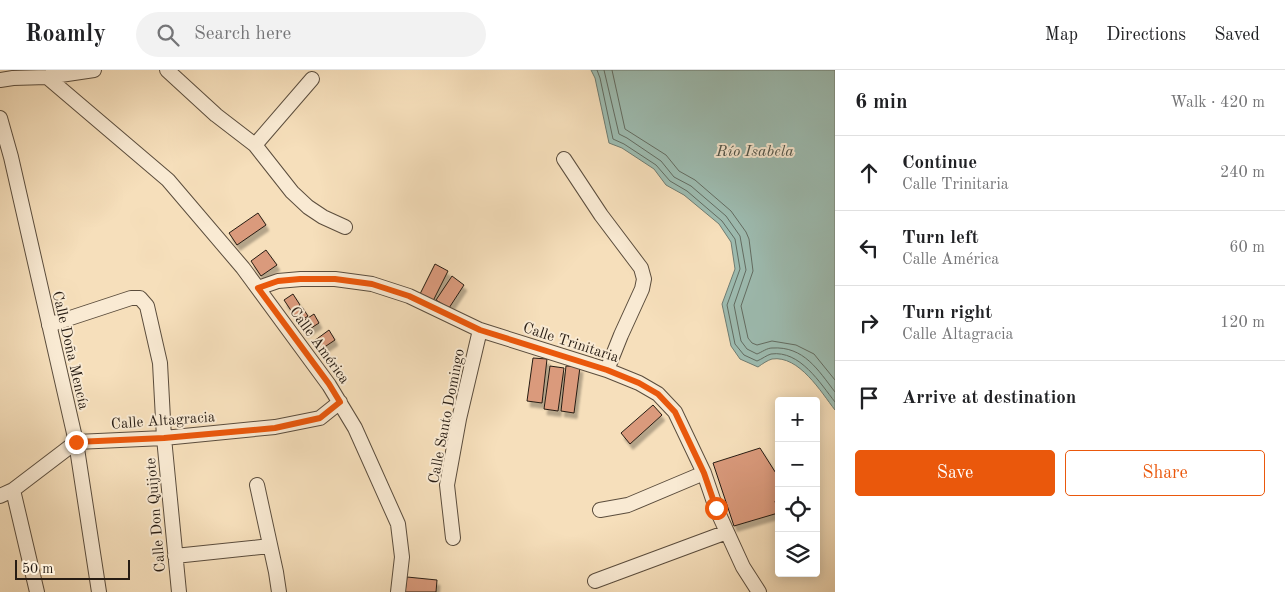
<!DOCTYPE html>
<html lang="en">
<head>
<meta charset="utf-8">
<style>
	body { margin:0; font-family:"Old Standard TT",serif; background:#f2f2f2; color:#202124 }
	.controls { position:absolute; right:15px; bottom:15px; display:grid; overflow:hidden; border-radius:5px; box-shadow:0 2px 12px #0003 }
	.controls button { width:45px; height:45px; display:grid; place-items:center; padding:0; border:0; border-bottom:1px solid #e0e0e0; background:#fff; color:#202124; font:25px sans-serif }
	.scale { position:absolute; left:15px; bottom:12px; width:115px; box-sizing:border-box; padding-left:5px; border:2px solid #271c13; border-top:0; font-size:14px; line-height:18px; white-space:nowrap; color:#271c13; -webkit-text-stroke:4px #f9ead3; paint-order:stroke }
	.stop { position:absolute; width:15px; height:15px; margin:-11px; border:4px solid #ea580c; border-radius:50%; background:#fff }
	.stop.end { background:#ea580c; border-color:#fff; box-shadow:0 1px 5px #0008 }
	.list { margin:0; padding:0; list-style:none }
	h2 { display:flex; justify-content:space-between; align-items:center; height:65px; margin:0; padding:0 20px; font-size:21px }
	h2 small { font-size:16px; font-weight:400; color:#757577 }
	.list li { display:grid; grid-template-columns:32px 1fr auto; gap:15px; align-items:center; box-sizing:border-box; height:75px; padding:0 20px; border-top:1px solid #e0e0e0 }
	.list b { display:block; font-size:19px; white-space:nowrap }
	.list p { margin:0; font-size:16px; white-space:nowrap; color:#757577 }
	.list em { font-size:16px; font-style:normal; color:#757577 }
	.actions { display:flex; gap:10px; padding:15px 20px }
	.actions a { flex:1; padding:11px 0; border:1px solid #ea580c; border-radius:5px; text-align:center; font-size:18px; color:#ea580c }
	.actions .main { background:#ea580c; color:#fff }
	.icon { flex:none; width:28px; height:28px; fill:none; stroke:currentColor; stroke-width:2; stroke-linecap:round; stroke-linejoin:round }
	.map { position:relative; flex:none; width:835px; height:522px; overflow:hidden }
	header { display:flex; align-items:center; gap:30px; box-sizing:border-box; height:70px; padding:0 25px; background:#fff; border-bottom:1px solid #e0e0e0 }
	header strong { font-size:24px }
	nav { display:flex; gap:28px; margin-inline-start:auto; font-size:18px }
	.search { width:350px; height:45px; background:#f2f2f2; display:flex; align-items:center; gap:12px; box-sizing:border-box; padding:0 18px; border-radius:28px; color:#757577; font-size:19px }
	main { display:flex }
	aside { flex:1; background:#fff }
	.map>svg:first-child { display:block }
</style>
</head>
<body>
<header>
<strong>Roamly</strong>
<div class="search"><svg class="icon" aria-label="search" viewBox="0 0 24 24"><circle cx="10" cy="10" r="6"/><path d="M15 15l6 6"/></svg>Search here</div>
<nav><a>Map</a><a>Directions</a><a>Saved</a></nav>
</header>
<main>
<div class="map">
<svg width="835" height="522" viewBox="0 0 835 522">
	<defs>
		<filter id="shadow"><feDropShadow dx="3" dy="5.5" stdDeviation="1" flood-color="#0004"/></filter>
	</defs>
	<rect width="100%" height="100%" fill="#f6dfbb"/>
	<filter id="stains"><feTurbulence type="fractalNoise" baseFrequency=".004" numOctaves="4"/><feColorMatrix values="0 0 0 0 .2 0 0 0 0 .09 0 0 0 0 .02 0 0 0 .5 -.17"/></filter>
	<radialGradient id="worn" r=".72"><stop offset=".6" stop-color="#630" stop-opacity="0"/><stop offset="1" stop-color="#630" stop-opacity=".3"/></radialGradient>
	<!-- water -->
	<path fill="#9dbcb1" stroke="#6e7c72" d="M591,0H835V340C821,322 799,285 772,289C768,290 762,294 758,297L740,289L731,276L722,234L735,199L731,172L719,154L684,125L666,115L654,99L622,78L609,73L595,8Z"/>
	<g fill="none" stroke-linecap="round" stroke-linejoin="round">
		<!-- shore -->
		<path stroke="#626c62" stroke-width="1" d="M597,0L600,8L613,69L624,74L656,95L670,111L687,121L722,151L735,169L740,199L727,235L735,274L744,285L757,291C762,289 767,285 771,284C800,280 820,313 835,332
			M604,0L619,64L627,68L661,91L674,107L691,116L726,146L740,166L746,200L734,235L741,271L747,279L757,284C762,282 767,278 772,278C804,276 818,300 835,322
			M612,0L625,59L666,85L679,101L695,110L731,141L746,162L749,169L753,201L741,236L748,268L752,273L757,275L772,271L796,275L814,284L835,310"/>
	</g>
	<!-- building -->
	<path fill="#da9a7b" stroke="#271c13" filter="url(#shadow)" d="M258,143L266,155L237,175L229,163Z
		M266,180L277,195L261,206L251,191Z
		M435,194L448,201L433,231L420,224Z
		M452,206L464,215L449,238L436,230Z
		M293,224L300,235L292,242L284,230Z
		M302,237L308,246L299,252L293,243Z
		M314,244L319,253L305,262L299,254Z
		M329,260L335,270L320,280L314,271Z
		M533,288L547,289L542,333L527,331Z
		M550,296L564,298L558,341L544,339Z
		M566,296L580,297L574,343L561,341Z
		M653,335L662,345L630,374L621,363Z
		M760,378L779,408V429L775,431L778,443L734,456L713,393Z
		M407,507L437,510L436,522H405Z"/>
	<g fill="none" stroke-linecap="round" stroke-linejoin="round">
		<defs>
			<path id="street" d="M167,0L216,45L255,75L292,122L308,137L323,147L345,157
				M47,7L168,110L243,198L329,315L355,358L398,454L402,487L398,522
				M0,10L13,8L47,7L94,0
				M0,48L11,87L76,372L99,522
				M255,75L312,9
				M564,89L601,145L641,198L644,209L642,219L621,265L607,300
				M258,218L278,211L301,209H335L372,214L409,226L480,260L607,300L639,313L658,324L675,342L704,403L716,438L743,497L759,522
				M49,255L131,228H140L147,236L160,293L164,368L179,522
				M257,415L276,502L279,522
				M13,420L37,522
				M0,426L13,420L76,372L164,368L275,357L320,348L340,332
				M600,440L628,435L704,403
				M453,468L447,415L459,349L480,260
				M175,486L270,476
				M595,511L727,462"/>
		</defs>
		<!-- street casing -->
		<use href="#street" stroke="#5b4d3d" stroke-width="16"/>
		<!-- street -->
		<use href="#street" stroke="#f9ead3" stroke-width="14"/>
	</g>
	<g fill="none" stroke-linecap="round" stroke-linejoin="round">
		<!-- route -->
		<path stroke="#ea580c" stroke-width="6" d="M76,372L164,368L275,358L320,348L340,332L329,314L258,218L278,211L300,209H335L372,214L409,226L480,260L607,300L639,313L658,324L675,342L704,403L716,438"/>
	</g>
	<g text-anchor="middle" stroke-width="4" stroke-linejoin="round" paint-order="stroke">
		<!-- street labels -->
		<g font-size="15" fill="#271c13" stroke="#f9ead3">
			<text transform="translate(571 272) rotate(18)" y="5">Calle Trinitaria</text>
			<text transform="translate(320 275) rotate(54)" y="5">Calle América</text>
			<text transform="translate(71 280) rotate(77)" y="5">Calle Doña Mencía</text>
			<text transform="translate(446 346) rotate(-79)" y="5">Calle Santo Domingo</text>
			<text transform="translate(163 350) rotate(-4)" y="5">Calle Altagracia</text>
			<text transform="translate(155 445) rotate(-95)" y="5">Calle Don Quijote</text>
		</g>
		<!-- water labels -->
		<g font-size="16" font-style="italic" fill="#50544a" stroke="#f9ead3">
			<text x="755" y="86">Río Isabela</text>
		</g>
	</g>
	<rect width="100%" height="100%" filter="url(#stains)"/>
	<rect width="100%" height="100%" fill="url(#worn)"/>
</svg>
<div class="controls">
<button>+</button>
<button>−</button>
<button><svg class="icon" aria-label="locate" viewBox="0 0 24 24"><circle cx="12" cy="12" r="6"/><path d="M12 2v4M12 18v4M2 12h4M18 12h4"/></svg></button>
<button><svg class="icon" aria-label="layers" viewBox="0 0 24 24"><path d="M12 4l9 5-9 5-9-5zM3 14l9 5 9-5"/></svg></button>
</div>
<div class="scale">50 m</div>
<div class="stop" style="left:716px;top:438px"></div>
<div class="stop end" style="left:76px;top:372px"></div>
</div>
<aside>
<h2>6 min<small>Walk · 420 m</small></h2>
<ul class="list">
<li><svg class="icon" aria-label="ahead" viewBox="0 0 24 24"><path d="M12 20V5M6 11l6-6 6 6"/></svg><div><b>Continue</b><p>Calle Trinitaria</p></div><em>240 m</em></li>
<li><svg class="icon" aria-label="left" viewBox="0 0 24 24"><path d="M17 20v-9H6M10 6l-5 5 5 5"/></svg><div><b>Turn left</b><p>Calle América</p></div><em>60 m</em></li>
<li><svg class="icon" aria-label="right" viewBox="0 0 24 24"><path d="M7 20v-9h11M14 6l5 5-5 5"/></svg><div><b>Turn right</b><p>Calle Altagracia</p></div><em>120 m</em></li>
<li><svg class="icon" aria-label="arrive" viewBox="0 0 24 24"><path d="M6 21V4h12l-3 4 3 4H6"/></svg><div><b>Arrive at destination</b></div></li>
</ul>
<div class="actions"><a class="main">Save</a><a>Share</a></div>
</aside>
</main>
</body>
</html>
